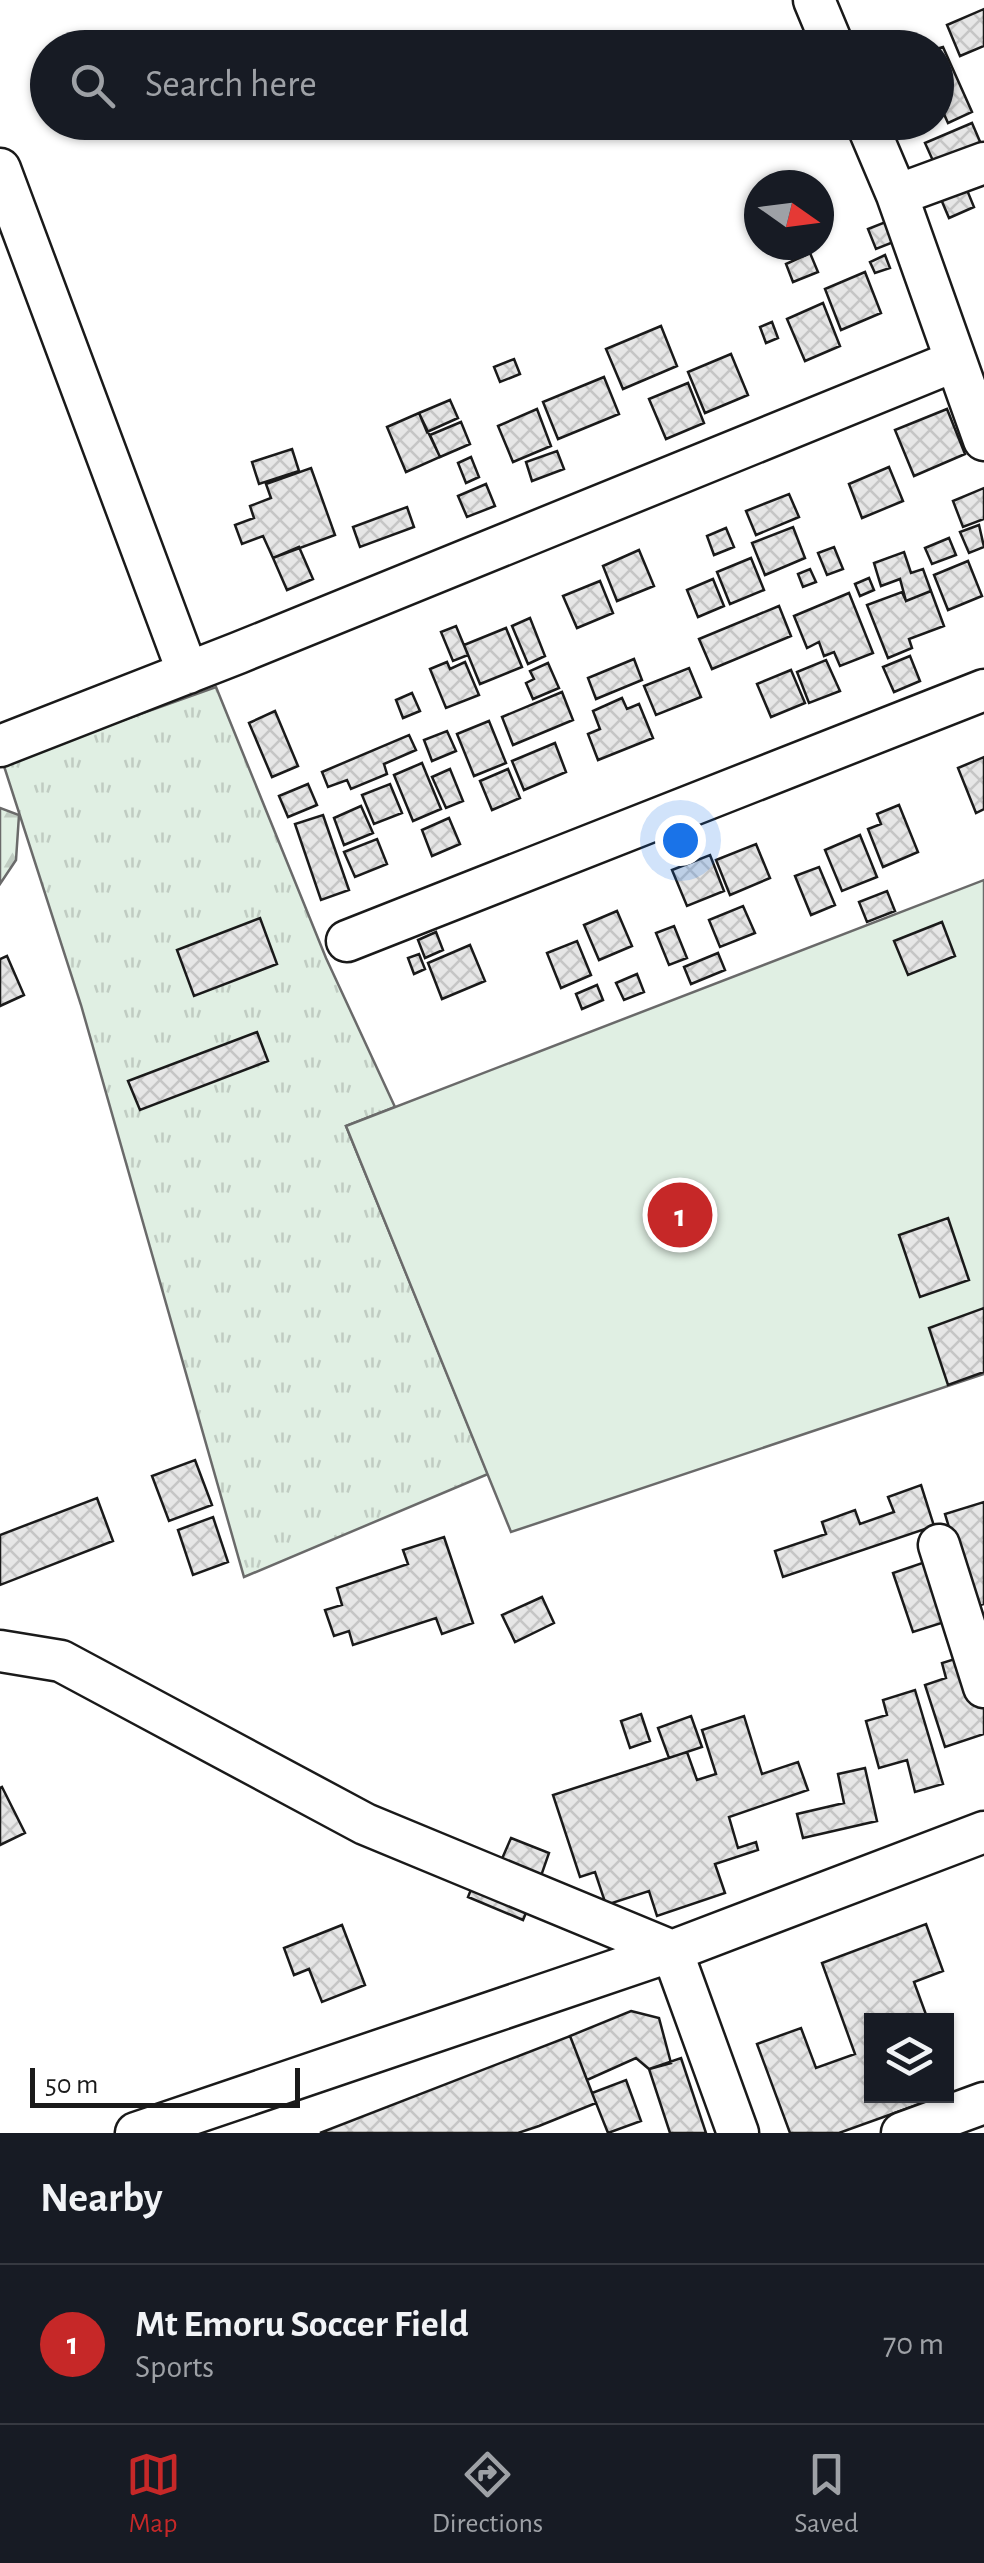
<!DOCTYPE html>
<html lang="en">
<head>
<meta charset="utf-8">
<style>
	body { margin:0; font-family:"Alegreya Sans",sans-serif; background:#242831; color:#f1f3f6 }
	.controls { position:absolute; right:30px; bottom:30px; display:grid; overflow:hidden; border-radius:0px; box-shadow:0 2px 8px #0004 }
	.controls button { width:90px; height:90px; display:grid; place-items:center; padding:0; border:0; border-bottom:2px solid #363941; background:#171b24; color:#f1f3f6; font:50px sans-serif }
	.compass { position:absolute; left:744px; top:170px; width:90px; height:90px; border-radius:50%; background:#171b24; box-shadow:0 2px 8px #0004; rotate:104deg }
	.scale { position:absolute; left:30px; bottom:25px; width:270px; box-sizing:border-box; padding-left:10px; border:5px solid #1a1a1a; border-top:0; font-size:28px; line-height:35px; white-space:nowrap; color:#1a1a1a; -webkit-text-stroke:8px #fff; paint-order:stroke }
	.you { position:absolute; left:680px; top:840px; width:35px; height:35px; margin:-25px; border:8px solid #fff; border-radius:50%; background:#1a73e8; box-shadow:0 0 0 15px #1a73e833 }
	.badge { display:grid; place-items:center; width:65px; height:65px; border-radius:50%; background:#c62828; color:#fff; font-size:32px; font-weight:700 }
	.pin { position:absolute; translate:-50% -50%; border:5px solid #fff; box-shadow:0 2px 10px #0006 }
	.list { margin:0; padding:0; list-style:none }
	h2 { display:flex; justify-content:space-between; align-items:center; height:130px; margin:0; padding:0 40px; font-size:42px }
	h2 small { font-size:32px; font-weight:400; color:#9ea1a6 }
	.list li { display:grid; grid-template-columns:65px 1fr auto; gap:30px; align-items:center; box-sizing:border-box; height:160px; padding:0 40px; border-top:2px solid #363941 }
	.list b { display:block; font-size:38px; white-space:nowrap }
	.list p { margin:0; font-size:32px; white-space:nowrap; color:#9ea1a6 }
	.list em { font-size:32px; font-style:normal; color:#9ea1a6 }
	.icon { flex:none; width:55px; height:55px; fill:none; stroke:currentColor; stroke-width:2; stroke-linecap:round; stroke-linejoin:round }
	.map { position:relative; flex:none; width:984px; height:2133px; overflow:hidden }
	.search { position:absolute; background:#171b24; box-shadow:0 2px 8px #0004; left:30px; right:30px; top:30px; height:110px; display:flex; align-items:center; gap:25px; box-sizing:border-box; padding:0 35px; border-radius:55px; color:#9ea1a6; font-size:38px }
	.sheet { height:290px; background:#171b24 }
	nav { display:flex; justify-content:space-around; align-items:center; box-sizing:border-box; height:140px; border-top:2px solid #363941; background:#171b24; font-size:28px; color:#9ea1a6 }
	nav a { display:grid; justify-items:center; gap:5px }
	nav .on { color:#c62828 }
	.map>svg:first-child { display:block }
</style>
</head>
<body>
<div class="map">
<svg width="984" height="2133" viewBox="0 0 984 2133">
	<defs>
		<pattern id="grass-tufts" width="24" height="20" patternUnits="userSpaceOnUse" patternTransform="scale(2.5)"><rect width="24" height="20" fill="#e0efe3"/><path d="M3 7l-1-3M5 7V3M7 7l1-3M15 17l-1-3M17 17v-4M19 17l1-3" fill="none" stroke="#c0ccc2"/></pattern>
		<pattern id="forest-firs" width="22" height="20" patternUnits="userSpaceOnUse" patternTransform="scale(2.5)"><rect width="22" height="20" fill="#e0efe3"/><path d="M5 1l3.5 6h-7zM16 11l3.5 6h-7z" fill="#c0ccc2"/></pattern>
		<pattern id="building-cross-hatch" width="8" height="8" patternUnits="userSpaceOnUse" patternTransform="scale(2.5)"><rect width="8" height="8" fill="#e6e6e6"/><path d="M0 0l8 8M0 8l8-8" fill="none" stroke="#c5c5c5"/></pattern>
	</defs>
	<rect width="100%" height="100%" fill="#fff"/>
	<!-- grass -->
	<path fill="url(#grass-tufts)" stroke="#6a6a6a" stroke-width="2.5" d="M216,687L326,958L395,1107L346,1126L488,1474L244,1577L81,1005L3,763Z"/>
	<!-- forest -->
	<path fill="url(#forest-firs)" stroke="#6a6a6a" stroke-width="2.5" d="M0,808L19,815L16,860L0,884Z"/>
	<!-- green -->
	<path fill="#e0efe3" stroke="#6a6a6a" stroke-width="2.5" d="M984,880V1374L511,1532L346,1126Z"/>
	<!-- building -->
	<path fill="url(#building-cross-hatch)" stroke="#1a1a1a" stroke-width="2.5" d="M984,9V46L960,56L947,25Z
		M943,47L972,112L948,123L936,96V49Z
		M972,123L984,151L939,174L925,143Z
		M960,173L974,207L949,218L935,185Z
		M888,221L896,241L876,249L868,229Z
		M810,253L818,272L793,282L786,264Z
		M885,255L890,268L875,273L870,262Z
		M865,272L881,313L841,330L825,289Z
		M823,303L840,346L805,361L787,319Z
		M772,322L778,338L766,343L760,327Z
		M661,326L677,366L623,389L606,349Z
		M731,354L748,395L705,413L688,372Z
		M514,359L520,374L500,382L494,367Z
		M604,377L619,414L558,439L543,402Z
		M688,383L704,423L666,439L649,399Z
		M450,400L458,418L427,432L419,413Z
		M537,409L551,446L513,462L498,426Z
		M947,409L965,454L914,476L895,430Z
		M419,413L440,457L406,472L387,427Z
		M461,422L470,444L440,457L430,435Z
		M292,449L299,471L259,484L252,462Z
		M557,451L564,469L532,481L526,462Z
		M471,457L479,477L466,483L458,463Z
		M889,467L903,501L862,518L849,484Z
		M311,468L335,535L273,558L263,536L242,544L235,525L254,518L250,506L271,498L266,484Z
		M486,484L495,506L467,517L458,496Z
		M984,488V519L963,527L953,501Z
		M789,494L799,517L756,535L746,511Z
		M407,507L414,527L360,547L353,527Z
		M979,525L984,547L969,553L960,532Z
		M793,527L805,558L765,575L752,543Z
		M726,528L734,547L714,555L707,536Z
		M949,538L956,555L932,564L925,548Z
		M299,547L313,579L287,590L273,558Z
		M834,547L843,569L827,575L818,553Z
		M639,550L654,586L617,601L603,566Z
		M904,552L911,573L923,569L931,591L906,601L900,579L881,586L874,563Z
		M751,558L764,590L730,604L717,572Z
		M968,561L982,596L948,610L934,575Z
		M810,569L816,582L803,587L798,574Z
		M869,578L874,590L860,596L855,584Z
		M713,579L724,606L698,617L687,590Z
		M600,581L613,613L577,628L563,596Z
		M931,591L944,626L909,639L912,648L888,658L867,605L902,592L906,601Z
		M849,593L873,653L840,666L834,652L824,656L819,642L807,648L794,616Z
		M779,606L791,636L712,669L699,639Z
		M530,618L545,656L528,664L512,626Z
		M456,626L468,655L453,661L441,632Z
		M506,628L522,667L480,684L464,645Z
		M910,656L920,681L894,692L883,667Z
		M634,659L642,680L596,699L588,678Z
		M826,660L840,691L809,703L797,672Z
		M447,662L450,669L465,662L479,695L446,708L430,669Z
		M548,663L559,688L533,699L526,683L534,679L530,671Z
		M689,668L701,697L656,715L644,686Z
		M791,670L805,703L771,717L757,684Z
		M562,692L573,720L513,745L502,717Z
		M412,693L420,711L403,718L396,700Z
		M622,698L627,709L639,704L653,738L598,760L588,734L600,729L593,711Z
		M275,711L298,766L272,777L249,723Z
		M489,721L506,763L474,776L457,734Z
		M447,731L456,751L432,761L424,740Z
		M409,735L416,750L384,764L387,774L351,789L347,780L328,787L322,772Z
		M555,743L566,772L524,790L512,761Z
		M984,757V809L976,813L958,768Z
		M422,763L441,809L413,821L394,775Z
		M450,769L463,801L446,808L432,777Z
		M508,769L520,798L492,810L480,781Z
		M308,784L317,805L288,817L279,796Z
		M390,784L402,813L374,824L362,795Z
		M899,805L918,852L883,867L868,829L881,824L877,814Z
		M361,806L373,833L344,845L334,818Z
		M323,815L349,890L321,900L295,824Z
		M449,818L460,844L432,856L422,830Z
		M860,835L877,877L842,891L825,850Z
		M377,839L387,864L355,877L344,852Z
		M756,844L770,878L730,895L716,860Z
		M710,855L724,891L687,906L672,870Z
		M819,867L835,905L811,915L795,876Z
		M887,891L895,911L867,922L859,902Z
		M743,906L755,933L720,947L709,920Z
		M617,911L632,946L599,960L584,925Z
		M260,918L277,964L194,996L177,950Z
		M942,922L955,956L908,975L894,941Z
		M674,926L687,958L669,965L656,933Z
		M436,932L443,950L425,958L418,940Z
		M577,941L591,975L561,988L547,953Z
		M470,945L485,981L442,999L428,963Z
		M718,953L725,970L691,984L684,967Z
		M419,954L425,969L414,974L408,958Z
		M7,956L24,995L0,1006V959Z
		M637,974L644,992L624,1000L616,983Z
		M597,985L603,1000L582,1009L576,994Z
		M257,1032L268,1061L140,1110L128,1081Z
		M948,1218L969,1280L920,1297L899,1235Z
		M984,1308V1372L948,1385L929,1328Z
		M195,1460L212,1505L169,1521L152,1476Z
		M921,1485L934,1526L783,1577L775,1551L826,1534L822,1522L855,1510L860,1524L894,1512L888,1497Z
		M97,1498L113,1541L0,1585V1535Z
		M984,1502V1604L973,1607L945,1514Z
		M213,1517L228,1562L193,1575L178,1530Z
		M444,1537L473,1623L442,1634L436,1618L353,1645L349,1631L334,1636L325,1610L342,1605L337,1588L408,1564L403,1550Z
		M931,1560L951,1620L913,1632L893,1573Z
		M542,1597L554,1623L515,1642L502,1615Z
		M971,1654L984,1696V1734L945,1747L925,1685L946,1678L942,1663Z
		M915,1690L943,1784L915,1792L907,1760L879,1768L866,1721L887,1715L883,1700Z
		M641,1714L650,1741L630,1748L621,1721Z
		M691,1716L702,1747L669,1758L658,1728Z
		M744,1716L762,1774L798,1762L808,1790L729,1817L738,1848L756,1842L758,1850L715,1864L725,1893L657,1916L649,1891L606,1905L595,1872L580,1877L553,1795L687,1752L697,1780L716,1774L702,1730Z
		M865,1768L877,1821L803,1838L797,1814L844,1803L838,1774Z
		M2,1787L25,1833L0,1845V1788Z
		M511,1838L549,1853L541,1876L501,1861Z
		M485,1854L541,1876L523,1920L468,1897Z
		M926,1924L943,1971L914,1982L928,2020H872V2096H942L839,2133H790L757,2044L801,2028L816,2068L855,2054L822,1963Z
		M342,1925L365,1985L322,2002L309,1969L294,1975L284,1948Z
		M631,2011L659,2018L671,2063L649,2069L636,2058L587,2080L570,2036Z
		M570,2036L596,2103L539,2126L518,2133H320Z
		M681,2058L706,2133H670L649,2069Z
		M626,2080L641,2121L608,2133L592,2093Z"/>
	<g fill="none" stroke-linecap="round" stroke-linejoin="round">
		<defs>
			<path id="minor" d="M814,0L834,48
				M866,122L897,195L984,440
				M0,169L188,673
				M897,195L984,163
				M0,746L238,653L955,361
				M347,941L984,690
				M939,1545L984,1687
				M0,1651L61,1661L365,1824L672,1951L738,2133
				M136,2133L672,1951L984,1832
				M902,2133L984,2103"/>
		</defs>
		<!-- minor casing -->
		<use href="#minor" stroke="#1a1a1a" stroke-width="45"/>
		<!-- minor -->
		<use href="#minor" stroke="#fff" stroke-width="40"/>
	</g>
</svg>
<div class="controls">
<button><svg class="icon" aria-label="layers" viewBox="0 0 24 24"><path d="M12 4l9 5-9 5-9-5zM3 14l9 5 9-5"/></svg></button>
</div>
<svg class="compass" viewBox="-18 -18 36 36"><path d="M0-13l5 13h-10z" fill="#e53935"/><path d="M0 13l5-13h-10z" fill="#9ea1a6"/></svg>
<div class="scale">50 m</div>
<div class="you"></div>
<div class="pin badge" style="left:680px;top:1215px">1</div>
<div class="search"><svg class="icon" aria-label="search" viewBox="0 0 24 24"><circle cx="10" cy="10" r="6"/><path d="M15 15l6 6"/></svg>Search here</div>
</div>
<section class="sheet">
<h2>Nearby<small></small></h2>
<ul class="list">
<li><span class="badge">1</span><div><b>Mt Emoru Soccer Field</b><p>Sports</p></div><em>70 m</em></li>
</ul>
</section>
<nav>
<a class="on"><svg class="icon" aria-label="map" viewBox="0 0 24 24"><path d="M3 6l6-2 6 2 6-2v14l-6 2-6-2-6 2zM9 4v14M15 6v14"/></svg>Map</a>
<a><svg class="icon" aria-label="directions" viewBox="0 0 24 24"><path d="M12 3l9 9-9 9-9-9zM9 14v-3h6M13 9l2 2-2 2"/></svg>Directions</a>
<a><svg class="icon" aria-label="saved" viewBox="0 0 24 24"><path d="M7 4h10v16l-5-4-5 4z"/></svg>Saved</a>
</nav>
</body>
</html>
